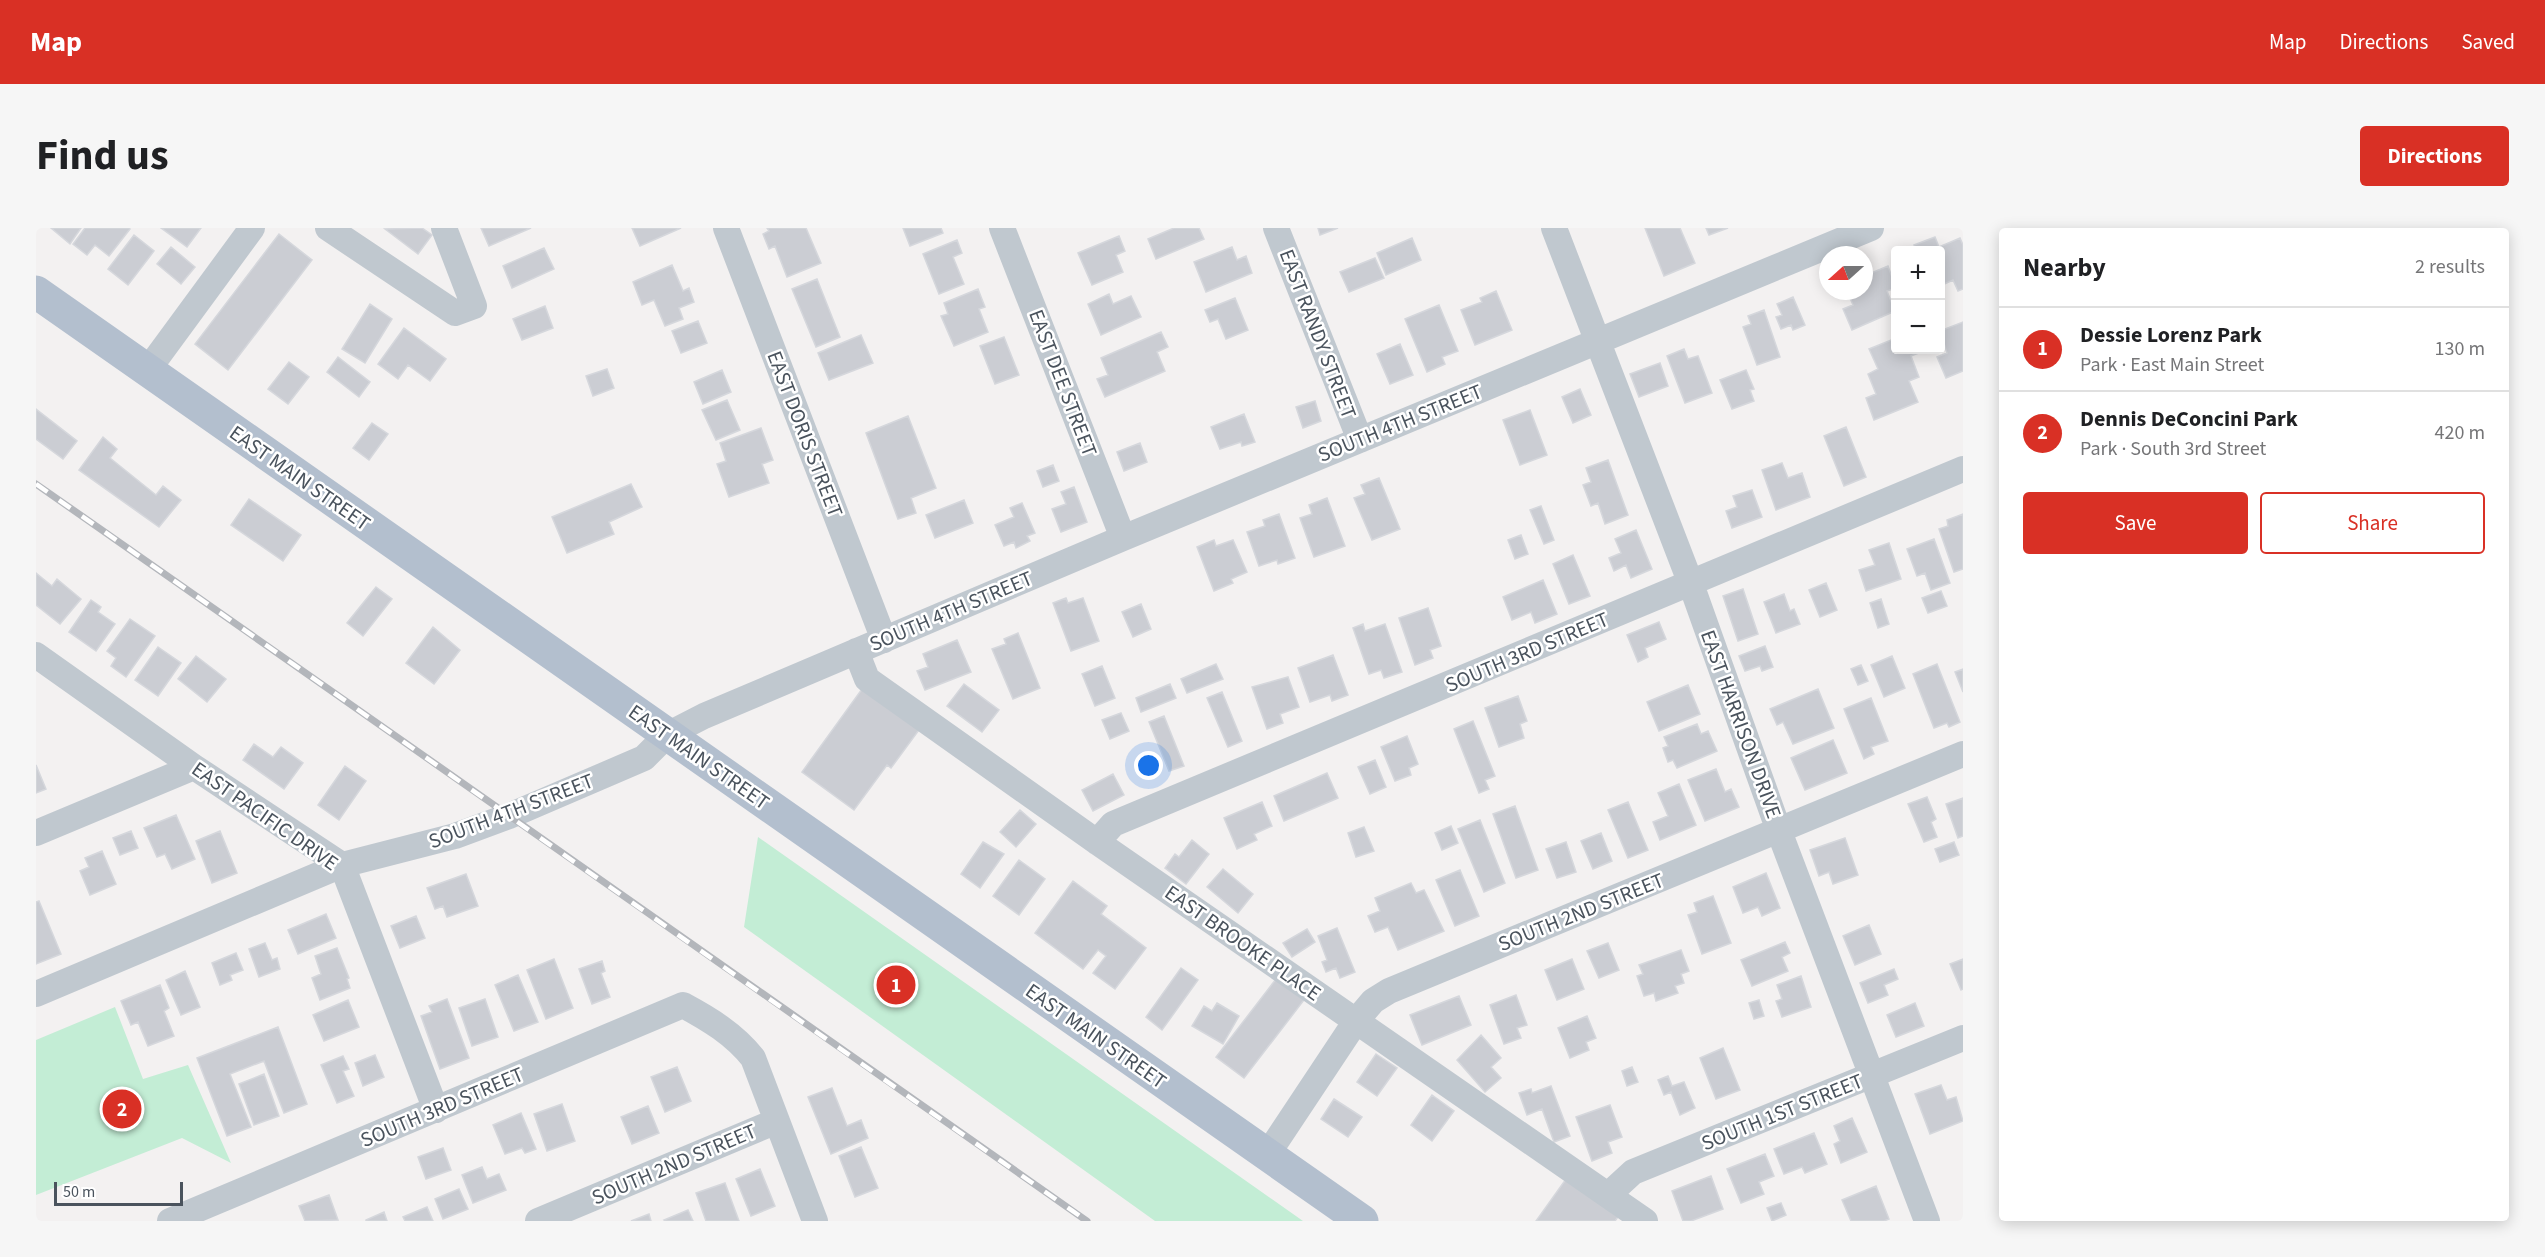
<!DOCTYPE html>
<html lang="en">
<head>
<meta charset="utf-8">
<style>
	body { margin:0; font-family:"Source Sans 3",sans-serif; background:#f6f6f6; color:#202124 }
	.controls { position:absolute; right:18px; top:18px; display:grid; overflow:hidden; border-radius:6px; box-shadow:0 3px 15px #0003 }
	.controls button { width:54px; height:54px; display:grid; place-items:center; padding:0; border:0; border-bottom:2px solid #e0e0e0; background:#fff; color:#202124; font:30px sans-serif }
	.compass { position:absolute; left:1783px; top:18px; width:54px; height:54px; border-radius:50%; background:#fff; box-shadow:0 3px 15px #0003; rotate:249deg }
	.scale { position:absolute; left:18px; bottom:15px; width:129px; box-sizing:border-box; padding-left:6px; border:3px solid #4a535d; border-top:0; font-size:16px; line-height:21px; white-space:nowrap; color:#4a535d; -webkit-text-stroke:4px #fff; paint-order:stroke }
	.you { position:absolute; left:1113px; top:538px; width:21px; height:21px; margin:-15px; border:4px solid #fff; border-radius:50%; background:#1a73e8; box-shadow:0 0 0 9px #1a73e833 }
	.badge { display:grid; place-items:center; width:39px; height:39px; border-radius:50%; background:#d93025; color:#fff; font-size:20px; font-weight:700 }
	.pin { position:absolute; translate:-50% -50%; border:3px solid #fff; box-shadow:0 2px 6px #0006 }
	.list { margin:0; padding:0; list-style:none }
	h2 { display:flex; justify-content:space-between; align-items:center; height:78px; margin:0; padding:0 24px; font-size:26px }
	h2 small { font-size:20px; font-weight:400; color:#757577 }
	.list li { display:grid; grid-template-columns:39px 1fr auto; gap:18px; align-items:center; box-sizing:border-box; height:84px; padding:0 24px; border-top:2px solid #e0e0e0 }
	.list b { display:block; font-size:22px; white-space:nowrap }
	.list p { margin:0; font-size:20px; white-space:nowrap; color:#757577 }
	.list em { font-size:20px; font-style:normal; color:#757577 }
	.actions { display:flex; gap:12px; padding:18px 24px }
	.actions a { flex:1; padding:14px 0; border:2px solid #d93025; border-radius:6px; text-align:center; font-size:21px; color:#d93025 }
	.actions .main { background:#d93025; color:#fff }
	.map { position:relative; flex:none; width:1927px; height:993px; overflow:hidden; border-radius:6px }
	header { display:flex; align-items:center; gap:36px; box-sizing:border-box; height:84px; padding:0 30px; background:#d93025; color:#fff }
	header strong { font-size:28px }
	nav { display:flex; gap:33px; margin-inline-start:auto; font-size:21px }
	.intro { display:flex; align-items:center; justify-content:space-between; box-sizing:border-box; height:144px; padding:0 36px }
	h1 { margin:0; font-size:42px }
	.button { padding:15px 27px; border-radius:6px; background:#d93025; color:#fff; font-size:21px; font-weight:700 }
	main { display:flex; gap:36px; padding:0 36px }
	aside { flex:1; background:#fff; border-radius:6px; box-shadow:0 3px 15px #0003 }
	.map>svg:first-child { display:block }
</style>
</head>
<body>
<header>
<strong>Map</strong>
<nav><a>Map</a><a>Directions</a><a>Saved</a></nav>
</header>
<div class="intro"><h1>Find us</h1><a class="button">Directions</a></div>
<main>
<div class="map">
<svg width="1927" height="993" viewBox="0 0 1927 993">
	<rect width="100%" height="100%" fill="#f3f1f1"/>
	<!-- green -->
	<path fill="#c3edd5" d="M722,609L1267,993H1119L708,699Z
		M79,779L107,851L152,837L195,935L146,910L0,967V812Z"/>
	<!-- building -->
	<path fill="#cbcdd3" stroke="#d5d7dc" stroke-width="1.5" d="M15,0H45L34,16Z
		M49,0H93L94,1L73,28L59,17L51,27L37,16Z
		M125,0H165L151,19Z
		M386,0L396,7L382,26L349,1Z
		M445,0H495L453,18Z
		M596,0H645L604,18Z
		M731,0H770L785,35L751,49L739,18L733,21L727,6L733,3Z
		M867,0H905L907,5L874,18Z
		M1138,0H1163L1168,11L1120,31L1112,11Z
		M1282,0H1302L1284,7Z
		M1609,0H1644L1659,35L1628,48Z
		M1670,0H1692L1673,7Z
		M243,6L276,32L192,142L159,116Z
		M98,7L118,23L92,57L72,41Z
		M1083,8L1089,23L1080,27L1087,44L1056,57L1042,25Z
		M1899,9L1903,19L1924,10L1927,17V61L1922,63L1917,52L1904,58V22H1880L1878,17Z
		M1376,10L1385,32L1350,47L1341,25Z
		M921,12L926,25L917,29L928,56L903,66L887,26Z
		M135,19L159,39L145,56L121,36Z
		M1196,19L1201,32L1210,28L1216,45L1170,64L1158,34Z
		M508,20L518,41L476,60L467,38Z
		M1339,30L1348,50L1313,64L1304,44Z
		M636,37L647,63L653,60L658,74L643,80L647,91L629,98L618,72L606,77L597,54Z
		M1852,38L1860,60L1851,63L1859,83L1816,102L1807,81L1817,77L1811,63H1828V48Z
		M781,51L804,109L780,119L756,61Z
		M942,61L949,79L943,81L952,104L918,118L905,88L912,86L908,75Z
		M1460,63L1476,102L1439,117L1425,82L1446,74L1444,70Z
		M1073,66L1077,76L1095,68L1105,89L1065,107L1052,76Z
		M1757,69L1769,97L1757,102L1755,97L1745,101L1740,89L1746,87L1741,76Z
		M1199,70L1212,102L1190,111L1182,91L1174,94L1169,82Z
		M334,76L356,91L329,135L306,121Z
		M1403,77L1422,123L1406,129L1409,136L1391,144L1369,91Z
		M509,78L517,100L486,112L477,91Z
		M1728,82L1744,129L1721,137L1707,99L1715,96L1712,88Z
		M662,93L671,115L645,125L636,103Z
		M1927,94V143L1910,150L1901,129L1911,125L1904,103Z
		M368,100L410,131L394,153L372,137L362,151L342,136Z
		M1125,104L1132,119L1121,124L1129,143L1069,169L1061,151L1072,147L1065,130Z
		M825,107L837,135L793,152L782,125Z
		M968,109L983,147L959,156L944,118Z
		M1860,110V122H1884L1885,124L1875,128L1883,149L1873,153L1882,174L1838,192L1830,170L1840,166L1832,146L1842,141L1833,121Z
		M1364,116L1377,147L1354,156L1341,126Z
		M1648,121L1652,131L1662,128L1676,165L1649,175L1631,128Z
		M302,129L334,154L323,169L291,144Z
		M253,134L273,149L252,176L232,161Z
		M1624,135L1632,158L1603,169L1594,146Z
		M571,141L578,160L557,168L550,148Z
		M686,142L695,164L667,176L658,154Z
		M1710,142L1718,161L1714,162L1718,173L1696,181L1684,152Z
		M1544,161L1555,187L1537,195L1526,169Z
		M691,172L704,202L680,212L666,182Z
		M1279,173L1285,193L1267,200L1260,179Z
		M0,181L41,213L27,231L0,211Z
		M1494,182L1511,227L1484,237L1467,192Z
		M1208,186L1219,214L1206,218L1205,214L1184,221L1175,199Z
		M872,188L900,260L875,270L880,285L862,291L830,205Z
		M336,195L352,206L333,232L317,220Z
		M1810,199L1830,249L1808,258L1788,208Z
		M725,200L737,232L726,236L733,255L693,269L681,236L690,233L684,215Z
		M67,209L81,221L74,230L120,267L127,258L145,272L123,299L43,242Z
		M1104,215L1111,234L1088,243L1081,224Z
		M1572,232L1592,287L1569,296L1562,275L1555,278L1547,257L1555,254L1550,240Z
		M1746,235L1752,250L1766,245L1774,269L1740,282L1726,242Z
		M1017,237L1023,253L1007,259L1001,243Z
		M1343,250L1364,301L1336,312L1318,270L1329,266L1325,257Z
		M595,256L606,279L573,294L578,306L531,325L516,289Z
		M1038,259L1051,294L1025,304L1016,281L1030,276L1025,264Z
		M1716,262L1726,289L1696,300L1690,283L1701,279L1697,268Z
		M1291,270L1309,318L1278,329L1264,290L1276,286L1273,277Z
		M213,271L265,307L247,333L195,297Z
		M928,272L937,295L899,310L890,287Z
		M986,275L999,305L991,308L994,313L980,320L978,314L968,318L959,297L978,289L974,280Z
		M1505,278L1518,312L1508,316L1494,282Z
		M1243,286L1259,330L1242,336L1241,332L1223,338L1211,304L1229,298L1227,292Z
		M1927,286V341L1918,344L1903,301L1912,298L1911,292Z
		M1600,302L1616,341L1595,350L1590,337L1578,343L1573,330L1585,325L1579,311Z
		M1485,307L1492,326L1479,331L1472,312Z
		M1898,311L1914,355L1895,362L1889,345L1881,348L1871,321Z
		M1178,312L1180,318L1197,312L1211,344L1195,351L1197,355L1178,363L1161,319Z
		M1853,315L1865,351L1830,363L1823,342L1839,337L1833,322Z
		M1537,327L1554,368L1533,376L1517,336Z
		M0,345L16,358L21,351L45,371L24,396L0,377Z
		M1507,352L1521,386L1499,395L1495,384L1476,392L1467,369Z
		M1790,355L1801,382L1784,389L1773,362Z
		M340,359L356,371L327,408L311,395Z
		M1707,361L1722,406L1702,413L1687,368Z
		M1905,363L1911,378L1892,385L1886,370Z
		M1748,366L1754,383L1758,381L1764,396L1740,405L1728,374Z
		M1030,370L1032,375L1047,370L1063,413L1035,423L1017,375Z
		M1845,371L1853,396L1842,400L1834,375Z
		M55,372L65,379L62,384L79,396L60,423L33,404Z
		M1105,376L1115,401L1097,409L1086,384Z
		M1392,380L1405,418L1394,422L1397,430L1379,437L1363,390Z
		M94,391L119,408L90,449L75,438L80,430L71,423Z
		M1623,394L1630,411L1609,420L1612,429L1602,434L1591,407Z
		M1327,396L1329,403L1349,396L1366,444L1348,450L1345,442L1333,446L1317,400Z
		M397,399L424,422L398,456L370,435Z
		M982,405L1004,460L977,471L956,421L970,416L968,411Z
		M921,412L935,444L889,462L881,443L892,439L887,426Z
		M1729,418L1737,439L1726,443L1724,438L1709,443L1703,428Z
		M122,419L145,435L122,468L99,452Z
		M1297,427L1312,467L1296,473L1294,467L1274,474L1262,440Z
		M160,428L190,451L171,474L142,451Z
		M1856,428L1869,460L1848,469L1835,437Z
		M1180,436L1187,451L1151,465L1145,451Z
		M1901,436L1924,494L1913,499L1911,495L1898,500L1877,446Z
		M1825,437L1832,453L1822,457L1815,441Z
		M1066,438L1079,470L1059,478L1046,446Z
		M1927,441V464L1919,444Z
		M1252,449L1263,479L1244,486L1247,495L1231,501L1216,459Z
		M928,456L963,482L946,504L911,478Z
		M1134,456L1140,470L1105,484L1100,470Z
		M1652,457L1664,486L1623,503L1611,474Z
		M826,461L883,502L855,540L851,537L818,582L766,544Z
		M1782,461L1798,500L1757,516L1747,494L1741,497L1734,481Z
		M1186,464L1206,513L1192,519L1171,470Z
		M1482,468L1491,493L1484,496L1488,510L1463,519L1449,480Z
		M1835,470L1852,513L1835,519L1838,526L1828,531L1808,481Z
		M1085,485L1093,503L1074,511L1066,492Z
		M1128,488L1148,538L1133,543L1113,494Z
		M1437,493L1459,548L1449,552L1453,561L1443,565L1418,501Z
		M1661,496L1665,506L1672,503L1681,523L1641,540L1637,532L1632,534L1627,520L1632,518L1628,509Z
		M1371,508L1382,536L1373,540L1375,547L1359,553L1345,519Z
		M1797,512L1811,545L1769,562L1755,530Z
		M218,516L237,529L245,519L267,535L248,561L207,532Z
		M1339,532L1350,559L1334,566L1322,539Z
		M0,537L10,561L0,565Z
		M309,538L330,553L303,592L282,577Z
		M1680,541L1689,564L1695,561L1703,579L1669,593L1652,552Z
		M1291,545L1302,570L1248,593L1238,568Z
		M1077,546L1088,567L1057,583L1046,562Z
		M1643,556L1660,597L1624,612L1617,594L1632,588L1622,565Z
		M1891,569L1900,591L1895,594L1901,609L1888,614L1872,576Z
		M1927,570V608L1922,610L1910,576Z
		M1226,574L1236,598L1218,606L1221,612L1201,621L1188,590Z
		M1592,574L1612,622L1592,630L1572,582Z
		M1479,578L1502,642L1480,650L1457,586Z
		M984,582L1000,596L980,619L964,604Z
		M140,587L159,631L136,641L129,626L121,629L108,600Z
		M1444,592L1469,655L1448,664L1422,601Z
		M1415,598L1422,615L1406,622L1399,605Z
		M1328,599L1338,623L1320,629L1312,605Z
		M95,603L102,620L84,627L77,610Z
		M184,603L201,645L176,655L160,613Z
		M1565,605L1576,633L1557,641L1545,613Z
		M1809,610L1822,647L1797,656L1793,644L1783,648L1774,622Z
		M1156,612L1173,626L1150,656L1129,640L1139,626L1143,629Z
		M947,614L968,626L944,660L925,646Z
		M1530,614L1540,644L1521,650L1510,621Z
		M1918,614L1923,627L1904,634L1899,621Z
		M66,623L80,656L54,667L44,643L53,639L49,630Z
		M983,632L1009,651L983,687L957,668Z
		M1187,641L1217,666L1202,685L1171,659Z
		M1424,642L1443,688L1419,698L1400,652Z
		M1730,645L1744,680L1726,688L1722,679L1707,685L1697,659Z
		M430,646L442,678L411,689L407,678L399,681L391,660Z
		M1037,653L1071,678L1065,686L1110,720L1079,761L1057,745L1070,728L1062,722L1047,741L999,705Z
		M1375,655L1380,665L1388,662L1408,703L1362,722L1352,699L1339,704L1332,688L1344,683L1339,670Z
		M1677,668L1695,715L1666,726L1652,687L1661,684L1658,675Z
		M3,673L25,726L0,736V674Z
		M290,686L300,710L262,726L252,702Z
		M380,688L389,710L364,720L355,698Z
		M1833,697L1845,726L1819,737L1807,708Z
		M1301,700L1319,744L1304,750L1300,740L1290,744L1286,734L1291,732L1282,708Z
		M1271,701L1279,714L1256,729L1247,715Z
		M1749,714L1754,725L1746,729L1752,743L1716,758L1705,732Z
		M229,715L236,732L241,730L244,741L223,749L213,721Z
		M1572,715L1583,742L1563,750L1551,723Z
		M301,720L313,750L311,751L314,760L284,772L276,750L285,746L279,728Z
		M1645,722L1653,743L1645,746L1648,755L1639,758L1642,765L1620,773L1618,765L1608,768L1601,748L1607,746L1603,737Z
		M200,725L207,742L194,747L196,752L184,757L176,735Z
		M518,731L537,780L510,791L491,742Z
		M1536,731L1548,761L1521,772L1509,742Z
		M1927,731V761L1925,762L1914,736Z
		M566,733L569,743L565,745L574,769L556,776L543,741Z
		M1145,740L1162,752L1126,802L1110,789Z
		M1858,741L1862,751L1848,757L1852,767L1832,775L1824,755Z
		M149,743L164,779L145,787L130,752Z
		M482,747L502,794L478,803L459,757Z
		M1765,748L1775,779L1746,789L1740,773L1746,771L1741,757Z
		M1240,751L1268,772L1208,850L1180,829Z
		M124,757L133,780L128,783L138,808L112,818L102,794L95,797L85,773Z
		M1480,767L1491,797L1481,800L1485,810L1468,816L1454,777Z
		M1423,768L1435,797L1386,817L1374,787Z
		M411,771L433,830L404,841L385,788L396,784L393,778Z
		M449,771L462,809L436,818L423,780Z
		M312,772L323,799L288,813L277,787Z
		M1723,772L1728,788L1718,791L1713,775Z
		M1181,775L1203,788L1187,816L1156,798L1168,778L1176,783Z
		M1879,775L1888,798L1860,809L1851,787Z
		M1551,788L1560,810L1550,814L1553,822L1534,830L1522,800Z
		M242,799L271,876L248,885L228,833L194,846L215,899L191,908L161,830Z
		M1445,807L1465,830L1455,839L1465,850L1449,864L1421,832Z
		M1687,820L1704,862L1680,871L1664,830Z
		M1340,826L1361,840L1341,868L1321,854Z
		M339,827L348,849L327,858L319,835Z
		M307,828L313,841L307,843L318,868L301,875L285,837Z
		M641,839L655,873L629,884L615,849Z
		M1596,839L1602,854L1591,858L1586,843Z
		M228,846L243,888L218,897L203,856Z
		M1632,848L1636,858L1648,854L1659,880L1644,887L1635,864L1628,867L1622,852Z
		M1905,857L1911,872L1920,869L1927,893L1894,906L1879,866Z
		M1515,858L1534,908L1518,914L1506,881L1491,887L1483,865L1495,861L1496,865Z
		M796,860L811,898L825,892L832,910L795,926L772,869Z
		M1396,867L1418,883L1396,913L1375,897Z
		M1298,871L1326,889L1312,909L1285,891Z
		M526,876L539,913L511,923L498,886Z
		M1574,877L1586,909L1572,914L1576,925L1556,933L1540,889Z
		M612,878L623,905L596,916L585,889Z
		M485,885L500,921L489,925L486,920L469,926L457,897Z
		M1816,890L1831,924L1805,935L1798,916L1804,913L1798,898Z
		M1778,905L1791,936L1769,945L1766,939L1748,946L1738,921Z
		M825,919L842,960L819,969L803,928Z
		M407,920L415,942L390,951L382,929Z
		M1729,926L1738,948L1723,954L1728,966L1705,975L1691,941Z
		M446,939L451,951L463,946L470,962L437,975L426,947Z
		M724,941L739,978L715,988L700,951Z
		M1675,948L1687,981L1655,993H1647L1636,963Z
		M1530,951L1582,989L1579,993H1500Z
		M689,955L703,993H670L660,965Z
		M1840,958L1853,991L1848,993H1815L1806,972Z
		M423,961L432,981L407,991L399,971Z
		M293,967L302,992L269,993L263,978Z
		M1745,975L1750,987L1736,993L1731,980Z
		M391,979L397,993H369L367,989Z
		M652,982L657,993H629L628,992Z
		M348,984L351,993H330V992Z
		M613,986L615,993H595Z"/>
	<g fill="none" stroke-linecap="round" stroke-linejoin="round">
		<!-- minor -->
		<path stroke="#c0c8cf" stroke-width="26" d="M292,0L419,85L438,78L408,0
			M690,0L848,412
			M966,0L1087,310
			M1240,0L1324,212
			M1518,0L1655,356L1743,603L1891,993
			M111,143L216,0
			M820,423L831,451L1061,614L1609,993
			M0,427L158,539L306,637L400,882
			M0,605L158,539
			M1061,614L1077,596L1927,241
			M0,766L306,637L419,608L473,588L608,530L631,507L668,488L1087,310L1835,0
			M1231,927L1320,793L1337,773L1353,763L1927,526
			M1572,967L1597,944L1927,810
			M134,993L647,777C673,791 698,806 717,830L779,993
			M502,993L741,893"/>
		<!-- major -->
		<path stroke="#b3bfce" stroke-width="33" d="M0,64L1326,993"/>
		<defs>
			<path id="rail" d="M0,256C351,501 700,749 1051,993"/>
		</defs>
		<!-- rail casing -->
		<use href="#rail" stroke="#b3b6bb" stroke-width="7"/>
		<!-- rail -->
		<use href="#rail" stroke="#fff" stroke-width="4.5" stroke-dasharray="14" stroke-linecap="butt"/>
	</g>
	<g text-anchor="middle" stroke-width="5" stroke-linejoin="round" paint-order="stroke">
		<!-- street labels -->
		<g font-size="21" fill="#4a535d" stroke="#fff">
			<text transform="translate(1282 106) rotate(69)" y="7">EAST RANDY STREET</text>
			<text transform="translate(1027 155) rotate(69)" y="7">EAST DEE STREET</text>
			<text transform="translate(1364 195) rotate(-22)" y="7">SOUTH 4TH STREET</text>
			<text transform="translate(769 206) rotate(69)" y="7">EAST DORIS STREET</text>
			<text transform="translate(264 250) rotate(35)" y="7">EAST MAIN STREET</text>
			<text transform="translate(915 383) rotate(-23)" y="7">SOUTH 4TH STREET</text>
			<text transform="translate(1491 424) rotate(-23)" y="7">SOUTH 3RD STREET</text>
			<text transform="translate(1705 496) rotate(70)" y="7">EAST HARRISON DRIVE</text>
			<text transform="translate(663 529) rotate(35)" y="7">EAST MAIN STREET</text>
			<text transform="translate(475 583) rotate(-21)" y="7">SOUTH 4TH STREET</text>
			<text transform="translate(229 588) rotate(35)" y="7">EAST PACIFIC DRIVE</text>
			<text transform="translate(1545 684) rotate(-22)" y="7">SOUTH 2ND STREET</text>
			<text transform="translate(1207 715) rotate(35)" y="7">EAST BROOKE PLACE</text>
			<text transform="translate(1060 808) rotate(35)" y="7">EAST MAIN STREET</text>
			<text transform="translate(406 879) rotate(-23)" y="7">SOUTH 3RD STREET</text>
			<text transform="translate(1746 884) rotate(-22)" y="7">SOUTH 1ST STREET</text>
			<text transform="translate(638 936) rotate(-23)" y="7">SOUTH 2ND STREET</text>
		</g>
	</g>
</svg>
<div class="controls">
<button>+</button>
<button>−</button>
</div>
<svg class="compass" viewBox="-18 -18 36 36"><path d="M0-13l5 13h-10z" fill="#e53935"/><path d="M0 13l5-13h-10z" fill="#757577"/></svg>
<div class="scale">50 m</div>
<div class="you"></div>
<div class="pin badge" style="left:860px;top:757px">1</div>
<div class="pin badge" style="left:86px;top:881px">2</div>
</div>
<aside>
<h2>Nearby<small>2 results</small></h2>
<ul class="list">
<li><span class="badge">1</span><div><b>Dessie Lorenz Park</b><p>Park · East Main Street</p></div><em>130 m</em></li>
<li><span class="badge">2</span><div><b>Dennis DeConcini Park</b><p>Park · South 3rd Street</p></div><em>420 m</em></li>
</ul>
<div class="actions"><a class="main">Save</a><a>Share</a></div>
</aside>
</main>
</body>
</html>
